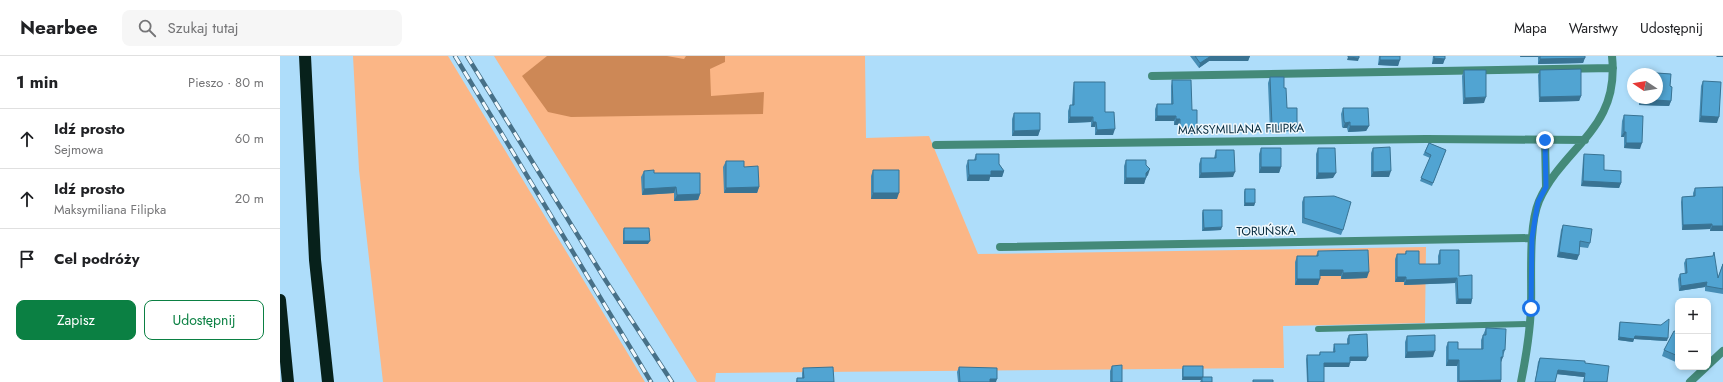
<!DOCTYPE html>
<html lang="pl">
<head>
<meta charset="utf-8">
<style>
	body { margin:0; font-family:Jost,sans-serif; background:#f6f6f6; color:#202124 }
	.controls { position:absolute; right:12px; bottom:12px; display:grid; overflow:hidden; border-radius:8px; box-shadow:0 2px 6px #0003 }
	.controls button { width:36px; height:36px; display:grid; place-items:center; padding:0; border:0; border-bottom:1px solid #e0e0e0; background:#fff; color:#202124; font:20px sans-serif }
	.compass { position:absolute; left:1347px; top:12px; width:36px; height:36px; border-radius:50%; background:#fff; box-shadow:0 2px 6px #0003; rotate:282deg }
	.stop { position:absolute; width:12px; height:12px; margin:-9px; border:3px solid #1a73e8; border-radius:50%; background:#fff }
	.stop.end { background:#1a73e8; border-color:#fff; box-shadow:0 1px 4px #0008 }
	.list { margin:0; padding:0; list-style:none }
	h2 { display:flex; justify-content:space-between; align-items:center; height:52px; margin:0; padding:0 16px; font-size:17px }
	h2 small { font-size:13px; font-weight:400; color:#757577 }
	.list li { display:grid; grid-template-columns:26px 1fr auto; gap:12px; align-items:center; box-sizing:border-box; height:60px; padding:0 16px; border-top:1px solid #e0e0e0 }
	.list b { display:block; font-size:15px; white-space:nowrap }
	.list p { margin:0; font-size:13px; white-space:nowrap; color:#757577 }
	.list em { font-size:13px; font-style:normal; color:#757577 }
	.actions { display:flex; gap:8px; padding:12px 16px }
	.actions a { flex:1; padding:9px 0; border:1px solid #0b8043; border-radius:8px; text-align:center; font-size:14px; color:#0b8043 }
	.actions .main { background:#0b8043; color:#fff }
	.icon { flex:none; width:22px; height:22px; fill:none; stroke:currentColor; stroke-width:2; stroke-linecap:round; stroke-linejoin:round }
	.map { position:relative; flex:none; width:1443px; height:326px; overflow:hidden }
	header { display:flex; align-items:center; gap:24px; box-sizing:border-box; height:56px; padding:0 20px; background:#fff; border-bottom:1px solid #e0e0e0 }
	header strong { font-size:19px }
	nav { display:flex; gap:22px; margin-inline-start:auto; font-size:14px }
	.search { width:280px; height:36px; background:#f6f6f6; display:flex; align-items:center; gap:10px; box-sizing:border-box; padding:0 14px; border-radius:8px; color:#757577; font-size:15px }
	main { display:flex }
	aside { flex:1; background:#fff }
	.map>svg:first-child { display:block }
</style>
</head>
<body>
<header>
<strong>Nearbee</strong>
<div class="search"><svg class="icon" aria-label="search" viewBox="0 0 24 24"><circle cx="10" cy="10" r="6"/><path d="M15 15l6 6"/></svg>Szukaj tutaj</div>
<nav><a>Mapa</a><a>Warstwy</a><a>Udostępnij</a></nav>
</header>
<main>
<aside>
<h2>1 min<small>Pieszo · 80 m</small></h2>
<ul class="list">
<li><svg class="icon" aria-label="ahead" viewBox="0 0 24 24"><path d="M12 20V5M6 11l6-6 6 6"/></svg><div><b>Idź prosto</b><p>Sejmowa</p></div><em>60 m</em></li>
<li><svg class="icon" aria-label="ahead" viewBox="0 0 24 24"><path d="M12 20V5M6 11l6-6 6 6"/></svg><div><b>Idź prosto</b><p>Maksymiliana Filipka</p></div><em>20 m</em></li>
<li><svg class="icon" aria-label="arrive" viewBox="0 0 24 24"><path d="M6 21V4h12l-3 4 3 4H6"/></svg><div><b>Cel podróży</b></div></li>
</ul>
<div class="actions"><a class="main">Zapisz</a><a>Udostępnij</a></div>
</aside>
<div class="map">
<svg width="1443" height="326" viewBox="0 0 1443 326">
	<rect width="100%" height="100%" fill="#aeddfa"/>
	<!-- green -->
	<path fill="#fbb686" d="M73,0H168L365,326H103L79,114Z
		M214,0H585L586,82L649,80L698,198L1146,191L1145,267L1003,270L1004,312L436,317L435,326H417Z"/>
	<!-- forest -->
	<path fill="#cd8856" d="M267,0H387L404,3L406,0H445V6L430,13L431,40L484,36L483,58L291,61L268,56L242,20Z"/>
	<g fill="none" stroke-linecap="round" stroke-linejoin="round">
		<!-- service -->
		<path stroke="#448a79" stroke-width="6" d="M1038,273L1250,268"/>
		<!-- minor -->
		<path stroke="#448a79" stroke-width="8" d="M872,20L1333,12
			M1265,84L1266,131
			M656,89L1146,83L1305,84
			M720,191L1252,182
			M1428,309L1443,295
			M1241,326C1246,301 1250,276 1251,251C1252,221 1248,171 1259,145C1284,89 1340,74 1332,0
			M1410,326L1426,311"/>
		<!-- motorway -->
		<path stroke="#07211b" stroke-width="12" d="M25,0L35,204L48,326
			M0,244L8,326"/>
		<defs>
			<path id="rail" d="M175,0L371,326
				M187,0L326,225L392,326"/>
		</defs>
		<!-- rail casing -->
		<use href="#rail" stroke="#477087" stroke-width="4.5"/>
		<!-- rail -->
		<use href="#rail" stroke="#f0f8fd" stroke-width="3" stroke-dasharray="9" stroke-linecap="butt"/>
	</g>
	<!-- wall -->
	<path fill="#468db5" d="M910,0H970L968,5H929L919,12Z
		M1099,0H1120L1118,10L1098,9Z
		M1153,0H1165L1163,8H1152Z
		M1240,0H1305L1303,7L1258,8V1H1240Z
		M1184,14L1204,47L1183,48L1182,20Z
		M1260,14L1301,40L1299,45L1259,46L1258,19Z
		M1363,16L1391,18L1390,30L1392,31L1391,45L1389,50L1359,49L1360,42H1377V18H1362Z
		M990,21L1004,32L1007,52L1017,70L1015,75L990,76L988,27Z
		M892,24L912,54L917,72L915,78H898V69H894V65H875V53L877,48H891V30Z
		M1423,25L1437,67L1419,66L1421,30Z
		M794,26L825,56L833,79H815V71H811V66L788,67V55L790,49H792L793,32Z
		M1063,52L1089,70L1086,75L1068,76L1067,72H1063L1062,71L1061,58Z
		M734,57L760,74L758,80H732V63Z
		M1344,59L1360,93L1344,92V81H1341L1342,65Z
		M1149,87L1166,94L1152,130L1140,125L1150,102L1143,99Z
		M981,92L1001,111L999,117H979V98Z
		M1038,92L1053,122L1036,123V98Z
		M1093,92L1109,121H1091V97Z
		M936,94L953,121L919,122V108L921,102H934Z
		M696,98L719,108L724,115L722,121H710L709,125H687L686,110L688,104H694Z
		M1304,98L1324,114L1341,127L1339,132L1301,130L1303,103Z
		M846,104L866,109L868,119L866,121L864,128H844V110Z
		M446,105L464,111L479,131L477,137H444L443,111Z
		M593,114L617,143H591V120Z
		M364,115L374,117L420,138L418,144L394,145V137L362,139L361,121Z
		M1415,132L1443,175H1430V173L1402,174L1401,146L1402,141L1413,140V137Z
		M965,133L975,147L974,150H964V136Z
		M1024,141L1063,174L1061,179L1022,167V146Z
		M923,154L941,174L922,175V157Z
		M1283,169L1310,187L1308,192L1300,191L1297,204L1277,201L1281,174Z
		M344,172L368,188H343V175Z
		M1160,194L1179,220L1192,243L1191,248H1176L1175,227L1124,229V226H1115V203L1117,198H1125L1126,195L1139,208H1158V200Z
		M1038,195L1087,222L1061,223V220H1040L1038,229H1015V206L1017,200H1036Z
		M1406,203L1438,221L1443,207V238L1425,235V231L1399,235L1398,223L1400,218H1405L1404,207Z
		M1340,266L1387,285L1354,283L1353,286L1338,284L1339,269Z
		M1206,272L1225,294L1221,306V326H1177V310H1166V291L1168,286L1178,293H1201V284Z
		M1398,276V307L1382,300L1384,294Z
		M1069,279L1086,305H1070L1069,311H1044V326H1027L1026,303L1027,299H1039L1040,296H1053V293L1054,288H1067V283Z
		M1127,280L1153,301L1125,302V286Z
		M1260,302L1305,307L1327,326H1303L1304,321L1277,318L1275,326H1255L1258,306Z
		M832,310L842,326H830V315Z
		M903,310L923,321L932,326H920L921,324H902V313Z
		M679,311L716,326H678L677,316Z
		M523,312L554,326H516L517,322H522V317Z"/>
	<!-- shaded-wall -->
	<path fill="#397393" d="M931,0H970L968,5H929L919,12L920,7Z
		M1241,0H1259L1258,1H1240Z
		M1437,0H1443V1H1436Z
		M1068,1L1079,2L1078,5L1067,4Z
		M1154,2L1165,3L1163,8H1152Z
		M1305,2L1303,7L1258,8L1260,3Z
		M1100,4H1120L1118,10L1098,9Z
		M1301,40L1299,45L1259,46L1260,41Z
		M1206,41L1204,47L1183,48L1185,42Z
		M1361,43L1391,45L1389,50L1359,49Z
		M877,60H896L894,65H875Z
		M1421,60L1439,61L1437,67L1419,66Z
		M790,61H813L811,66L788,67Z
		M896,63H900L898,69H894Z
		M813,66H816L815,71H811Z
		M1070,66L1067,72H1063L1065,67Z
		M992,70H1017L1015,75L990,76Z
		M1070,70H1089L1086,75L1068,76Z
		M900,72H917L915,78H898Z
		M835,73L833,79H815L817,74Z
		M760,74L758,80H732L734,75Z
		M1344,76H1346L1344,81H1341Z
		M1346,87H1362L1360,93L1344,92Z
		M981,111H1001L999,117H979Z
		M870,113L868,119L865,122H866L864,128H844L846,122L866,117Z
		M711,115H724L722,121H710L709,125H687L689,119Z
		M1111,115L1109,121H1091L1093,116Z
		M955,116L953,121L919,122L921,117Z
		M1038,117H1056L1053,122L1036,123Z
		M1303,125L1341,127L1339,132L1301,130Z
		M396,131L394,137L362,139L364,133Z
		M479,131L477,137H444L446,132Z
		M593,137H619L617,143H591Z
		M420,138L418,144L394,145L397,139Z
		M965,147H975L974,150H964Z
		M1432,168L1430,173L1402,174L1403,169Z
		M1432,170H1443V175H1430Z
		M942,171L941,174L922,175L924,172Z
		M344,185H370L368,188H343Z
		M1279,196L1299,199L1297,204L1277,201Z
		M1040,214H1063L1061,220H1038Z
		M1089,216L1087,222L1061,223L1063,217Z
		M1117,221H1126L1124,226H1115Z
		M1177,222L1175,227L1124,229L1126,224Z
		M1017,223H1040L1038,229H1015Z
		M1427,226L1425,231L1399,235L1401,230Z
		M1178,243H1192L1191,248H1176Z
		M1355,280L1388,282L1387,285L1354,283L1353,286L1338,284L1339,281Z
		M1155,295L1153,301L1125,302L1127,296Z
		M1070,301H1088L1086,305H1068Z
		M1221,301H1223L1221,306H1219Z
		M1168,304H1179L1177,310H1166Z
		M1044,307H1070L1069,311H1042Z
		M1278,314L1305,317L1304,321L1276,318Z
		M903,321H923H922L921,324H902Z
		M710,323H717L716,326H709Z
		M1221,324V326H1179V325Z"/>
	<!-- building -->
	<path fill="#51a4d2" stroke="#397393" d="M915,0H970H931L920,7Z
		M1068,0H1079V2L1068,1Z
		M1100,0H1120V4H1100Z
		M1154,0H1165V3L1154,2Z
		M1260,0H1305V2L1260,3Z
		M1301,13V40L1260,41V14Z
		M1184,14H1206V41L1185,42Z
		M1363,16L1391,18L1390,30L1392,31L1391,45L1361,43V42H1377V18H1363Z
		M990,21H1004V32H1006L1007,52H1017V70H992Z
		M892,24H911L912,54H917V72H900V63H896V60H877V48H893Z
		M1423,25L1441,26L1439,61L1421,60Z
		M794,26H825V56H834L835,73L817,74L816,66H813V61H790V49H794Z
		M1063,52H1088L1089,70H1070V66L1065,67L1064,65Z
		M734,57H760V74L734,75Z
		M1344,59L1363,60L1362,87H1346V76H1344Z
		M1149,87L1166,94L1153,127L1141,122L1151,99L1145,96Z
		M1110,91L1111,115L1093,116V92Z
		M981,92H1001V111H981Z
		M1038,92H1055L1056,117H1038Z
		M936,94H954L955,116L921,117V102H936Z
		M696,98H719V108L724,115H711V119H689L688,104H696Z
		M1304,98L1324,99V114L1341,115V127L1303,125Z
		M846,104H866V109L870,113L866,117V122H846Z
		M446,105H464V111L478,110L479,131L446,132Z
		M374,114V117H420V138L397,139L396,131L364,133V115Z
		M593,114H619V137H593Z
		M1443,131V170H1432V168L1403,169L1402,141L1415,140V132Z
		M965,133H975V147H965Z
		M1054,140L1071,146L1063,174L1024,162V141Z
		M923,154H942V171L924,172Z
		M1283,169L1312,173L1310,187L1300,185L1299,199L1279,196Z
		M344,172H369L370,185H344Z
		M1088,194L1089,216L1063,217V214H1040V223H1017V200H1038V195Z
		M1160,194H1179V220L1192,219V243H1178L1177,222L1126,224V221H1117V198H1126V195H1139V208H1160Z
		M1434,196L1438,222L1443,208V233L1426,230L1427,226L1401,230L1400,218L1407,217L1406,203L1433,200Z
		M1389,263L1388,282L1355,280L1354,283L1339,281L1340,266L1381,269Z
		M1206,272L1226,273L1225,294H1223V301H1221V324L1179,325V304H1168V286H1178V293H1203V279H1206Z
		M1394,275L1398,276V300L1384,294Z
		M1087,278L1088,301H1070V307H1044V326H1028L1027,299H1040V296H1055L1054,288H1069V279Z
		M1155,279V295L1127,296V280Z
		M1260,302L1305,305V307L1329,310L1327,326H1304L1305,317L1278,314L1275,326H1255Z
		M842,309V326H832V310Z
		M903,310H923V321H903Z
		M553,311L554,326H517V322H524L523,312Z
		M679,311L717,312V323H710V326H680Z
		M922,321H932V326H922Z
		M973,324H993V326H973Z"/>
	<g fill="none" stroke-linecap="round" stroke-linejoin="round">
		<!-- route -->
		<path stroke="#1a73e8" stroke-width="5" d="M1251,252L1252,182L1255,163L1258,146L1266,131L1265,84"/>
	</g>
	<g text-anchor="middle" stroke-width="3" stroke-linejoin="round" paint-order="stroke">
		<!-- street labels -->
		<g font-size="12" fill="#03283b" stroke="#f0f8fd">
			<text transform="translate(961 73) rotate(-1)" y="4">MAKSYMILIANA FILIPKA</text>
			<text transform="translate(986 175) rotate(-1)" y="4">TORUŃSKA</text>
		</g>
	</g>
</svg>
<div class="controls">
<button>+</button>
<button>−</button>
</div>
<svg class="compass" viewBox="-18 -18 36 36"><path d="M0-13l5 13h-10z" fill="#e53935"/><path d="M0 13l5-13h-10z" fill="#757577"/></svg>
<div class="stop" style="left:1251px;top:252px"></div>
<div class="stop end" style="left:1265px;top:84px"></div>
</div>
</main>
</body>
</html>
